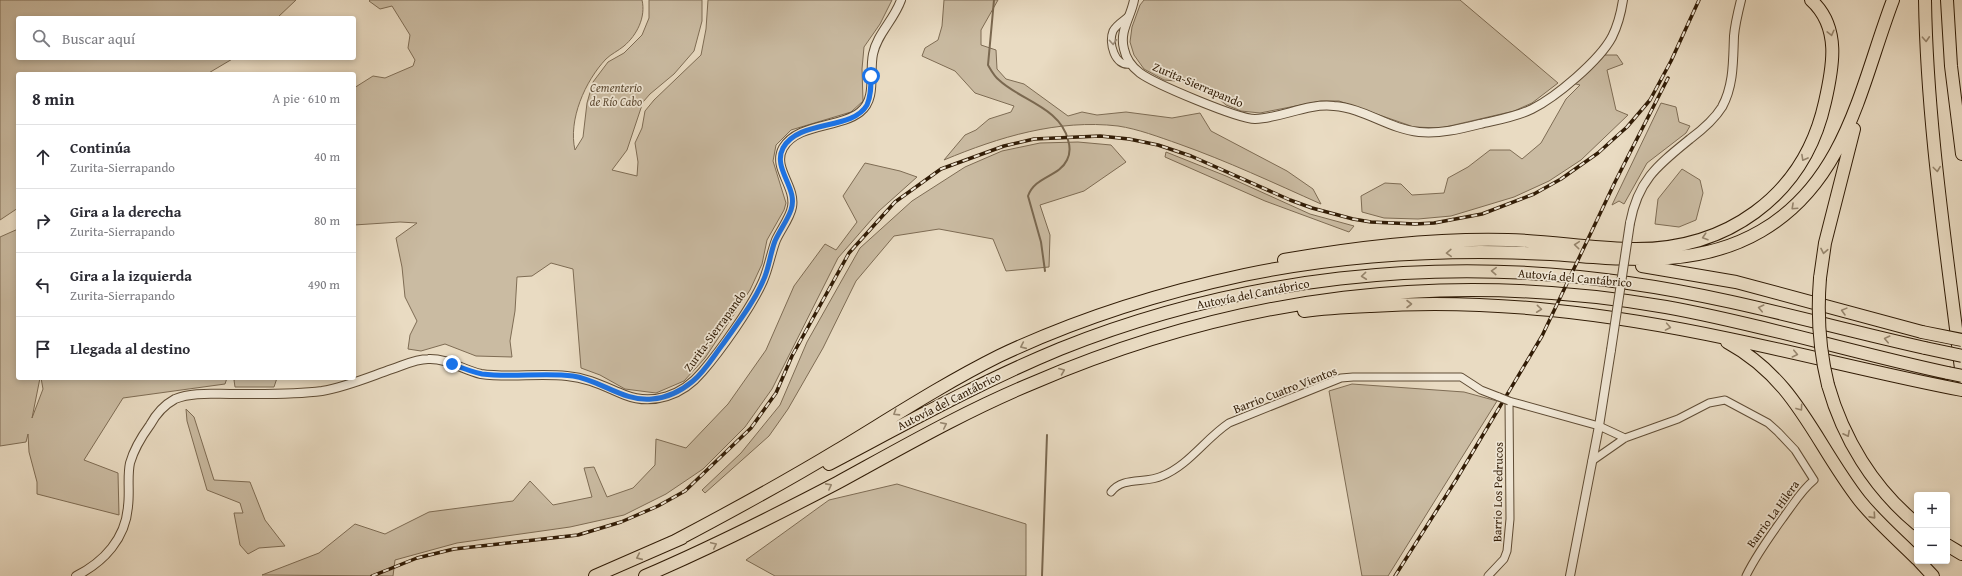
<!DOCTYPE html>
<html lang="es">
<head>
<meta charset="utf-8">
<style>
	body { margin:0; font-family:"Gentium Book Plus",serif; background:#f2f2f3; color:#2b2b33 }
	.controls { position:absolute; right:12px; bottom:12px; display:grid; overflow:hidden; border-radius:4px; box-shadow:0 2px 6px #0003 }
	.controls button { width:36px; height:36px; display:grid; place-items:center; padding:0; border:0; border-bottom:1px solid #e1e1e2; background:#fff; color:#2b2b33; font:20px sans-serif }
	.stop { position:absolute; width:12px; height:12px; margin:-9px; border:3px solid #1a73e8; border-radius:50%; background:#fff }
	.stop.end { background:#1a73e8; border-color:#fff; box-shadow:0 1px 4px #0008 }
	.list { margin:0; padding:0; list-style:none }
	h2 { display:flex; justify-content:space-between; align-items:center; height:52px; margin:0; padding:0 16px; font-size:17px }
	h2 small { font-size:13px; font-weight:400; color:#7c7c81 }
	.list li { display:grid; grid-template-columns:26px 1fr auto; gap:12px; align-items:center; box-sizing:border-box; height:64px; padding:0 16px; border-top:1px solid #e1e1e2 }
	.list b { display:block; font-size:15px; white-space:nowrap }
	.list p { margin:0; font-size:13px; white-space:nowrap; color:#7c7c81 }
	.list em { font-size:13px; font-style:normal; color:#7c7c81 }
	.icon { flex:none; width:22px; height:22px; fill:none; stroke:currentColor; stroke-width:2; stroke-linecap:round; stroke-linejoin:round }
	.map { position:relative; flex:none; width:1962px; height:576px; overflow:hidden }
	.search { position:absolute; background:#fff; box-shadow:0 2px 6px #0003; left:16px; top:16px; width:340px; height:44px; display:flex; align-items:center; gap:10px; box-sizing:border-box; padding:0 14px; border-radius:4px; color:#7c7c81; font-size:15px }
	.panel { position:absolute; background:#fff; box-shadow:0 2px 6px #0003; left:16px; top:72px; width:340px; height:308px; border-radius:4px }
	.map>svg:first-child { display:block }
</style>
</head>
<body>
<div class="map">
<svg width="1962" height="576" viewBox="0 0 1962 576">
	<rect width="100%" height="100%" fill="#e9dbc2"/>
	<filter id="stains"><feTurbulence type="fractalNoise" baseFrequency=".005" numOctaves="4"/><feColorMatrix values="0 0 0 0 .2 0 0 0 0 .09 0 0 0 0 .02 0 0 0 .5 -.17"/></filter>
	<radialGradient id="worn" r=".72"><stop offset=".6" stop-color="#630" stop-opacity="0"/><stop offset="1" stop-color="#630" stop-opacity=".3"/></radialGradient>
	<!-- green -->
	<path fill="#cabba2" stroke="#7e6c54" d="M0,0H296L277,18H18V58H234L207,74H18V208L0,220Z
		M370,0H642C646,17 637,35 624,46C618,51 611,54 606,59C585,81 568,120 575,150L583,137L587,103L593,82L608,62L624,53L642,35L649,18V0H702V21L694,51L674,74L650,94L643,102L627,150L612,170L637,176L638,162L635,143L642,128L645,111L654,100L701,55L706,29L708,0H892L880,24L864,47L862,69L863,101L851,112L791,130L776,145L773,161L786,203L784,210L767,240L762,264L750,290L705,358L684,381L656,393L625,389L600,375L581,368L573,269L551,263L532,276L517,277L515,311L510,341L512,357L476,356L445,344L421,351L408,349L410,335L417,321L405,297L402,267L396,238L417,223L400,222L354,225V88L373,76L385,78L413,66L415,60L408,48L410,35L392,6L380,9L369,1Z
		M944,0H998L981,30V45L996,50L997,69L1006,79L1024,84L1068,116L1082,112L1097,115L1126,112L1172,118L1200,113L1211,131L1287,171L1313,189L1321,204C1274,183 1227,161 1179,144C1159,137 1138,129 1118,126C1058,119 999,137 944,160L965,135L976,130L989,119L1011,112L1014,106L975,93L955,71L922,56L925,48L938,40L942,26Z
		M1144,0H1460L1558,83L1532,103L1514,111L1441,128L1414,127L1339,101H1321L1260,113L1241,111L1226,105L1208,89L1188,82L1164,80L1144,69L1134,55L1130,42L1132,27L1140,5Z
		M1604,55H1617L1623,64L1607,70L1616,110L1628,115L1581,160L1549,181L1514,197L1451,216L1418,219L1384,218L1362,212L1361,196L1385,183L1401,184L1412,195L1444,193L1448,178L1468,167L1490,150H1510L1522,159L1541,143L1566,99L1580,85L1572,83Z
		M1661,103L1676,107L1679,122L1690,126L1686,133L1647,163L1624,204L1619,201L1612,205Z
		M1078,142L1111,145L1126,162L1084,191L1040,205L1050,235L1049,267L1006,271L993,239L939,229L894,236L856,281L823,348L788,409L769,436L705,493L702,490L741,453L780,405L807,342L860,248L912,201L965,167L1002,151L1040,143Z
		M1166,152L1226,176L1310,214L1354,226L1349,232L1265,201L1165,157Z
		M865,163L900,171L917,177L879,211L838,258L772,389L745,427L703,469L666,494L624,515L570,527L457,543L395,560L393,576L262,575L319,553L355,524L385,534L429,512L513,501L530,481L553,505L592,497L584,468L594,467L607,497L633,488L655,465L656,439L686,448L728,404L766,350L794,286L825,244L836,250L857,222L843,196Z
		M1682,169L1700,180L1703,193L1696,220L1679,227L1655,224L1658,199Z
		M18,229V378H40L32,418L43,389L41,378H227L225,384L123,398L84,460L118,473L119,515L37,494V482L29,452L28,434L26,442L0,446V237Z
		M239,378H277L274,387H235L234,380Z
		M1352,384L1464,392L1497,401L1388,576H1362L1329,391Z
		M186,409L194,417L214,480L250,482L265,520L285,546L259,548L248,554L240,545L234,513H243L240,503L207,490L187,421Z
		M897,484L1026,524V576H775L746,560L829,500Z"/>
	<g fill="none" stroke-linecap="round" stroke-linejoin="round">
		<!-- stream -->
		<path stroke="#7a6850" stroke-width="2" d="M994,0L988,65C991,70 994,76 999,80C1020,100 1061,108 1068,140C1070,146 1070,154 1067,160C1059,177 1035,176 1028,196L1041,242L1045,271
			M1042,576L1047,435"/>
		<defs>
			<path id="minor" d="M1129,16C1123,21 1116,25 1113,31C1108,43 1115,67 1130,64
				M1592,461L1625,438L1678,419L1709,403L1725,400L1768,423L1778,432L1795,450L1814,480C1803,489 1796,500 1788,511C1773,532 1757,553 1746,576
				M1111,492C1123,476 1145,484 1162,476C1189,465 1205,439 1229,423L1341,378L1353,377H1461L1481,390L1499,397
				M1488,576L1504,559L1507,551L1510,519L1509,401L1599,426L1625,438"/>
			<path id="tertiary" d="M1134,0C1131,17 1119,31 1124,49C1126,59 1132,67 1140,73C1155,84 1238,119 1255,119C1282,118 1307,103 1334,106C1364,108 1389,129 1419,132C1440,134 1460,129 1480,124C1497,120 1516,117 1532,109C1556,97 1599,61 1612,37C1618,25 1621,13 1623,0
				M1630,223C1638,180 1658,165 1690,139C1702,130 1714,120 1722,107C1734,85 1733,60 1734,36C1735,24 1738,12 1741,0
				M76,576C104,562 126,538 128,506C130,492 127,477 130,463C134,449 142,436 150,425C156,414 164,405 175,399C192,392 212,394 230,394C260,394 292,395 322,391C346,387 369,377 392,369C404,365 416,359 428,359C447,358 463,370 481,374C509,378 538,373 567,376C589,378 605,387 625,395C653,406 683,395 702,372C721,350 751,308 763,281C769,267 771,253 776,240C781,229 790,218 792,207C796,186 772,168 783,148C797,123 840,128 860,112C877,99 869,73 873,54C877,34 894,20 901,0
				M1570,576L1599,426L1611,350"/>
			<path id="motorway" d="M1925,0C1927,126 1947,252 1962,377
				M1947,0L1951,66L1962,154
				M1284,260C1358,247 1433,238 1508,240C1548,241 1588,248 1628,249C1725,252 1804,197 1825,102C1833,67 1841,27 1811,0
				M1642,266L1736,282L1922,332
				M1820,278L1825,243L1854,129
				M1304,311C1326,308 1349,307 1371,306C1491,298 1612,314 1730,339C1807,355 1884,375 1962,390
				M1727,342C1797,380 1814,442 1860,501C1877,522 1898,540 1917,559
				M1828,385C1843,438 1873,488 1917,524
				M829,464C905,424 980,382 1060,349C1240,277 1437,255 1628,283C1729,297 1826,326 1925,348
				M675,541C730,512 785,482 838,450C891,418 943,384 999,356C1077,319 1160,293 1244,275C1321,259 1401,252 1480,252C1503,252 1528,253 1551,254C1623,259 1696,269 1761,231C1847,181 1861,84 1893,0
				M1947,545L1962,554
				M1919,561L1933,576
				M595,576L682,538
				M645,576C710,548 774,516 837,483C901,448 965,411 1033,383C1238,295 1446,269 1666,307C1761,324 1854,353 1948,373"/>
		</defs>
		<!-- minor casing -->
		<use href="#minor" stroke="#5f4c35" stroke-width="9"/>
		<!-- tertiary casing -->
		<use href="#tertiary" stroke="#5f4c35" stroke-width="10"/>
		<!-- motorway casing -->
		<use href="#motorway" stroke="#311c06" stroke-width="14"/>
		<!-- minor -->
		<use href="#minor" stroke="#f1e8d7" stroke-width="7"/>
		<!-- tertiary -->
		<use href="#tertiary" stroke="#f1e8d7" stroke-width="8"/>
		<!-- motorway -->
		<use href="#motorway" stroke="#e9dbc2" stroke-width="12"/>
		<defs>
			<path id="rail" d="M372,576L417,558L454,549L578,535L621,522L658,506L685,491L751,428L776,393L792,356L849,253L895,202L941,169L1004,146L1034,139L1100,136L1129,139L1158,145L1191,156L1290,200L1312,208L1353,219L1371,222L1415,224L1434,223L1482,214L1534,194L1561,179L1598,153L1627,127L1650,100L1671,61L1699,0
				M1395,576L1456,480L1542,336L1615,182L1668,78"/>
		</defs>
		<!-- rail casing -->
		<use href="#rail" stroke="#311c06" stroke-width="3.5"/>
		<!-- rail -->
		<use href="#rail" stroke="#f1e8d7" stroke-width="2" stroke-dasharray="6" stroke-linecap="butt"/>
		<defs>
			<path id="minor-bridge" d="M1499,397L1509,401"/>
			<path id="tertiary-bridge" d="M1611,350L1630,223"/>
			<path id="motorway-bridge" d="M1820,278C1817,315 1819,349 1828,385
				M1922,332L1962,340
				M1925,348L1962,356
				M1948,373L1962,376"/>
		</defs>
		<!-- minor-bridge casing -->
		<use href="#minor-bridge" stroke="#5f4c35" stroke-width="9" stroke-linecap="butt"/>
		<!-- tertiary-bridge casing -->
		<use href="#tertiary-bridge" stroke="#5f4c35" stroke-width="10" stroke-linecap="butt"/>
		<!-- motorway-bridge casing -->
		<use href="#motorway-bridge" stroke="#311c06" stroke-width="14" stroke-linecap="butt"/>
		<!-- minor-bridge -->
		<use href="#minor-bridge" stroke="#f1e8d7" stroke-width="7"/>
		<!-- tertiary-bridge -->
		<use href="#tertiary-bridge" stroke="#f1e8d7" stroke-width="8"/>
		<!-- motorway-bridge -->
		<use href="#motorway-bridge" stroke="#e9dbc2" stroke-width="12"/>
	</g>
	<!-- one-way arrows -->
	<defs><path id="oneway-chevron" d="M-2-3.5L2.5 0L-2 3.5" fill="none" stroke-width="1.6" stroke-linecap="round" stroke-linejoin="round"/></defs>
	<g stroke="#96856d">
		<use href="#oneway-chevron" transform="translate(1831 33) rotate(76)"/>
		<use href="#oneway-chevron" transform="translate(1926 39) rotate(87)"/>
		<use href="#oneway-chevron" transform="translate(1804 158) rotate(119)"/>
		<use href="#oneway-chevron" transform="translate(1937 169) rotate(83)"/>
		<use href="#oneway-chevron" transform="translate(1794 207) rotate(137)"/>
		<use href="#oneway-chevron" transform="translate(1705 237) rotate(162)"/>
		<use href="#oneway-chevron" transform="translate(1577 245) rotate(-175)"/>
		<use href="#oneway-chevron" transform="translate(1824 251) rotate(101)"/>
		<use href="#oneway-chevron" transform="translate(1449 253) rotate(178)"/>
		<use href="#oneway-chevron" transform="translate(1494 271) rotate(-177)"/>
		<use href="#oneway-chevron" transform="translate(1364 276) rotate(174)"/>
		<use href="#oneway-chevron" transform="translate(1409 304)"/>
		<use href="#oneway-chevron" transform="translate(1761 308) rotate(-167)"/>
		<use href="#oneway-chevron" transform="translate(1539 309) rotate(6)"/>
		<use href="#oneway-chevron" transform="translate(1844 311) rotate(-165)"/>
		<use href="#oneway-chevron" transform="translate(1668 327) rotate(10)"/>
		<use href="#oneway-chevron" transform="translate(1887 339) rotate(-167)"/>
		<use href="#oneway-chevron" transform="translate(1023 346) rotate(156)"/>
		<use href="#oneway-chevron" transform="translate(1795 354) rotate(13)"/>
		<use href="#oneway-chevron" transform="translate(1062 371) rotate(-22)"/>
		<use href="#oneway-chevron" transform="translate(1800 408) rotate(54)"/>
		<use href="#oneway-chevron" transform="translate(896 413) rotate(148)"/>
		<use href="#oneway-chevron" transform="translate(944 425) rotate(-26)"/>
		<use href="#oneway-chevron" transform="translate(1847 434) rotate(63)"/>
		<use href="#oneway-chevron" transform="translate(829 486) rotate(-28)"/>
		<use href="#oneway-chevron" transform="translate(1873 516) rotate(48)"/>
		<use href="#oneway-chevron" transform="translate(714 545) rotate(-25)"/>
		<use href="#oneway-chevron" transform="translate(639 557) rotate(156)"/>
	</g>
	<use stroke="#9b8c79" href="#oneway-chevron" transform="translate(1113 42) rotate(86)"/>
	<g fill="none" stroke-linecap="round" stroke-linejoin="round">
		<!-- route -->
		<path stroke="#1a73e8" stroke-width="5" d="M452,364C462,368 472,372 482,374C512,378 543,372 573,376C600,380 624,402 652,399C667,398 681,391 693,381C705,371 713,357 723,344C737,324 753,304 763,281C769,269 770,254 775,241C780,230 787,221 791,210C799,188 772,169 783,148C799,119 852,131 867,105C871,96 871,86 871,76"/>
	</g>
	<g text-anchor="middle" stroke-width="3.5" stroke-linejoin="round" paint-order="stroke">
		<!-- street labels -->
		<g font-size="12" fill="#311c06" stroke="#f1e8d7">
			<text transform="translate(1198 85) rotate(23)" y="4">Zurita-Sierrapando</text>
			<text transform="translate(1575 278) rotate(5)" y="4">Autovía del Cantábrico</text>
			<text transform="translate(1253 294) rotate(-11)" y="4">Autovía del Cantábrico</text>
			<text transform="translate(715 331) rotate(-54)" y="4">Zurita-Sierrapando</text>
			<text transform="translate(1285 390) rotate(-21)" y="4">Barrio Cuatro Vientos</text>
			<text transform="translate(949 401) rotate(-27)" y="4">Autovía del Cantábrico</text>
			<text transform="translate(1498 492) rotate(-89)" y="4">Barrio Los Pedrucos</text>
			<text transform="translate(1773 514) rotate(-54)" y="4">Barrio La Hilera</text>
		</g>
		<!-- park labels -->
		<g font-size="12" font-style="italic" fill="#5f4c35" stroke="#f1e8d7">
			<text x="616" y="92">Cementerio<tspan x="616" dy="14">de Río Cabo</tspan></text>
		</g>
	</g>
	<rect width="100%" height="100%" filter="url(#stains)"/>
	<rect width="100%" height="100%" fill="url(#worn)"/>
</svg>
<div class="controls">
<button>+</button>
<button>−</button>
</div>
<div class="stop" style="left:871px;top:76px"></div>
<div class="stop end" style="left:452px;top:364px"></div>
<div class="search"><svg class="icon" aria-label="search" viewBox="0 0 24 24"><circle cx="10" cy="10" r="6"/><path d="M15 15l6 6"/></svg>Buscar aquí</div>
<section class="panel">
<h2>8 min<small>A pie · 610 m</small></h2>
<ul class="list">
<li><svg class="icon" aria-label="ahead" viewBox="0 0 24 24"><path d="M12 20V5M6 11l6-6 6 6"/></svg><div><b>Continúa</b><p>Zurita-Sierrapando</p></div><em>40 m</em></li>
<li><svg class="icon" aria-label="right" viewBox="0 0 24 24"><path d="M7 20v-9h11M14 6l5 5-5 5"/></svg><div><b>Gira a la derecha</b><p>Zurita-Sierrapando</p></div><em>80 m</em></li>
<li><svg class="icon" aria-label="left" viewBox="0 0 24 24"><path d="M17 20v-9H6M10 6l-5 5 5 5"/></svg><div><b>Gira a la izquierda</b><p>Zurita-Sierrapando</p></div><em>490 m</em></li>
<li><svg class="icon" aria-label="arrive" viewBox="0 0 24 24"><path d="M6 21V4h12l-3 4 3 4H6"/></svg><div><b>Llegada al destino</b></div></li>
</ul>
</section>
</div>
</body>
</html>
